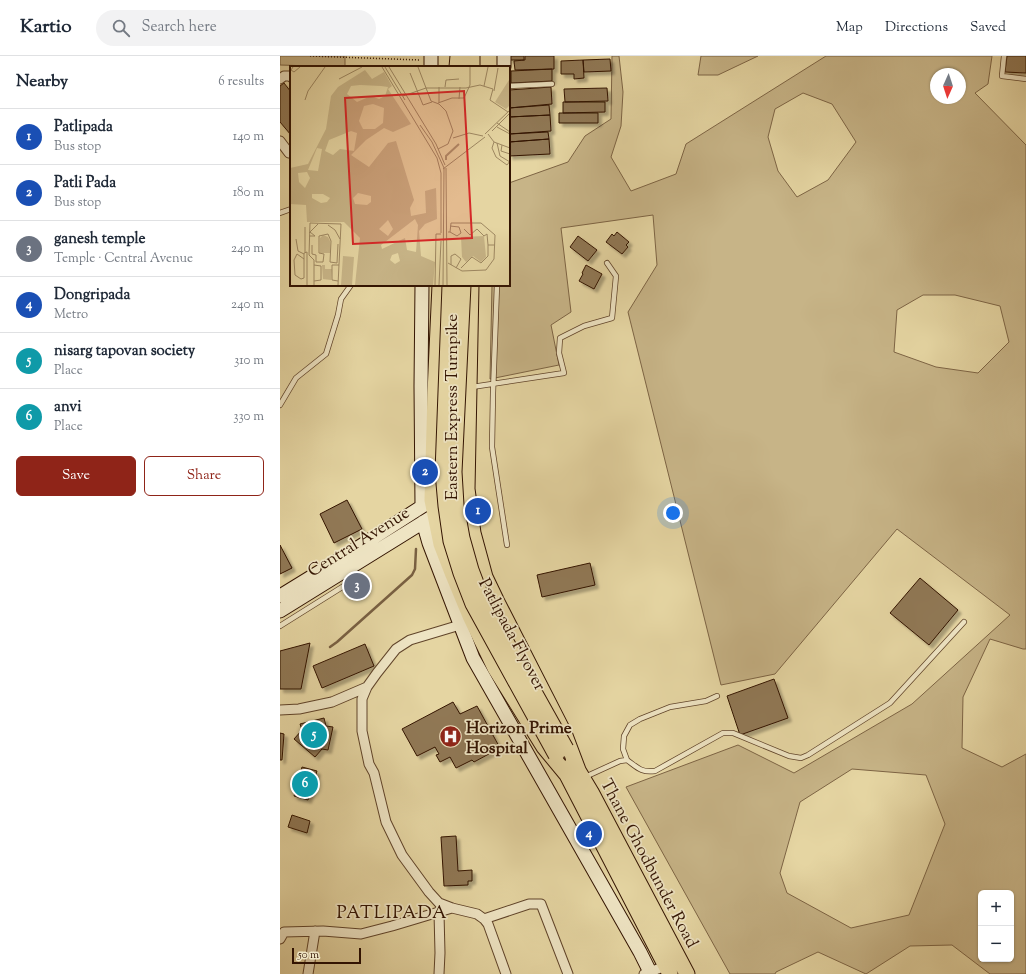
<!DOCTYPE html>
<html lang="en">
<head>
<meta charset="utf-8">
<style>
	body { margin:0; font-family:"Sorts Mill Goudy",serif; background:#f2f2f3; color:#1f2937 }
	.controls { position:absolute; right:12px; bottom:12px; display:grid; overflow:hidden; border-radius:6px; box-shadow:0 1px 3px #0004 }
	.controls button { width:36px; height:36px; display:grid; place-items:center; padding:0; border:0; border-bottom:1px solid #e0e1e3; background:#fff; color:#1f2937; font:20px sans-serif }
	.compass { position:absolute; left:650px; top:12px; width:36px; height:36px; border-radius:50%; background:#fff; box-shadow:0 1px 3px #0004; rotate:183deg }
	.scale { position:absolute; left:12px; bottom:10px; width:69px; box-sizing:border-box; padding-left:4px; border:2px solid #331402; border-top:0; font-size:11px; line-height:14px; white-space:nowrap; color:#331402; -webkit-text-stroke:3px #eee4c3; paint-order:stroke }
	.you { position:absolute; left:393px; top:457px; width:14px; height:14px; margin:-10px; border:3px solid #fff; border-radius:50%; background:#1a73e8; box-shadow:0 0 0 6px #1a73e833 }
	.badge { display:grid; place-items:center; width:26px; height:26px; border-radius:50%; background:#8f2418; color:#fff; font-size:13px; font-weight:700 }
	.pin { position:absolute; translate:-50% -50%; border:2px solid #fff; box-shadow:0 1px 4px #0006 }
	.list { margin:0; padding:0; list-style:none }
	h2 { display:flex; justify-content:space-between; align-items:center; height:52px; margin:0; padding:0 16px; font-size:17px }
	h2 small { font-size:13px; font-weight:400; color:#747a83 }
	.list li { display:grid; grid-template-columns:26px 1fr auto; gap:12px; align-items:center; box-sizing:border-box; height:56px; padding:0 16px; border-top:1px solid #e0e1e3 }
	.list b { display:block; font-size:15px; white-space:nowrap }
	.list p { margin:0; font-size:13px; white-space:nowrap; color:#747a83 }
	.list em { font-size:13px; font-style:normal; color:#747a83 }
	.actions { display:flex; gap:8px; padding:12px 16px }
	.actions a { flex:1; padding:9px 0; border:1px solid #8f2418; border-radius:6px; text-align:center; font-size:14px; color:#8f2418 }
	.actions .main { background:#8f2418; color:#fff }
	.icon { flex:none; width:22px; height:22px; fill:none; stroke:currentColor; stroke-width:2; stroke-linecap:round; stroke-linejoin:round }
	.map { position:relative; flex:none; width:746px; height:918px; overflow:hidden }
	header { display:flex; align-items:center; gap:24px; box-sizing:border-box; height:56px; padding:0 20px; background:#fff; border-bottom:1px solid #e0e1e3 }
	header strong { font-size:19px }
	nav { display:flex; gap:22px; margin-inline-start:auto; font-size:14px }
	.search { width:280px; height:36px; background:#f2f2f3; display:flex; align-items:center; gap:10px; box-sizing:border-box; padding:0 14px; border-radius:22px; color:#747a83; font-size:15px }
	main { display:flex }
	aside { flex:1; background:#fff }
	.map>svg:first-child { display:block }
</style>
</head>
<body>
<header>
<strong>Kartio</strong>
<div class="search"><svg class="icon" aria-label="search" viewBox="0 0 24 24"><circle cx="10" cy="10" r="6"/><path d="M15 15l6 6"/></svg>Search here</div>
<nav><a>Map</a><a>Directions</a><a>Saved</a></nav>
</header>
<main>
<aside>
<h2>Nearby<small>6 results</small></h2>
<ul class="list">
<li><span class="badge" style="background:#1a4fb4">1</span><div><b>Patlipada</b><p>Bus stop</p></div><em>140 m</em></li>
<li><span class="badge" style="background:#1a4fb4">2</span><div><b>Patli Pada</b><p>Bus stop</p></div><em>180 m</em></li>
<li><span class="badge" style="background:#6b7280">3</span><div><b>ganesh temple</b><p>Temple · Central Avenue</p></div><em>240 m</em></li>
<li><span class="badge" style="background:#1a4fb4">4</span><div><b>Dongripada</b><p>Metro</p></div><em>240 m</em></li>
<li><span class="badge" style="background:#0f9aa8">5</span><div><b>nisarg tapovan society</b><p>Place</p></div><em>310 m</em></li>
<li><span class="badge" style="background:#0f9aa8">6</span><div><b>anvi</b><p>Place</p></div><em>330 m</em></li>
</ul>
<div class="actions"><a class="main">Save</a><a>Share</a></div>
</aside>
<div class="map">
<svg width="746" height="918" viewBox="0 0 746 918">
	<defs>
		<filter id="shadow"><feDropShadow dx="3.5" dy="3.5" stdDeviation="1" flood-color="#0004"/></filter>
	</defs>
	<rect width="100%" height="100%" fill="#e5d5a2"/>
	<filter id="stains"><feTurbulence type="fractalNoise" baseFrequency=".005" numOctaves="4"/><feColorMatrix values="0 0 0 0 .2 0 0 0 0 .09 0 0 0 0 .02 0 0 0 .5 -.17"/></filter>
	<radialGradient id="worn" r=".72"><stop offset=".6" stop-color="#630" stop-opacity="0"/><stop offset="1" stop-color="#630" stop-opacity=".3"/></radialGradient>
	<!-- green -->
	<path fill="#c7b487" stroke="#7d6444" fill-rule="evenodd" d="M0,0H65V11L0,9Z
		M332,0H339L343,36L341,70L331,101L351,135L396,118L406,88L546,0H712L708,28L695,37L746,89V593H743L710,583L683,641L682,692L722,711L746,698V918H710L672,889L630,890L586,918L538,896L496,916L495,918H450L346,731L458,689L514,717L632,648L730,559L617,473L495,618L441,629L348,256L377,209L373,159L281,172L291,256L271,269L279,309L210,323L212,229H229V127L288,106L305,80L331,63ZM656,18H680V42H656ZM523,37L552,48L576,86L548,124L517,141L498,115L488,81L495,53ZM643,239H675L720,250L729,286L698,317L656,311L614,296L617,254ZM572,713L646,719L665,768L629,859L571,872L507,837L500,817L520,746ZM701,837H731V903H701Z
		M421,0H478L438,19H418Z"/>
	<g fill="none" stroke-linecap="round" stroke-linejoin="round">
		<!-- stream -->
		<path stroke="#796042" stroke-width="2.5" d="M50,591L57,586L132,519L135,513L136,493"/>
	</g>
	<!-- building -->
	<path fill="#907855" stroke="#331402" filter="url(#shadow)" d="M229,0H244V4H229Z
		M245,0H274V13L235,14L234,5L245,4Z
		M727,0H746V17L725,16Z
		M330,3L331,15L304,16L303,4Z
		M303,4L304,22L294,23V18H281V5Z
		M272,13V25L231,27V15Z
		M4,27L11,36V79L0,66V30Z
		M271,31L272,48L229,52V34Z
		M327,32L328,45L285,46L284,33Z
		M283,46H325V56L283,57Z
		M269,49L270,59L229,61V52Z
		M279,57H318V67H279Z
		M270,59L271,75L229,78V61Z
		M268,76L269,83L229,86V78Z
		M269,83L270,98L229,100V86Z
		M337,176L349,186L346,189L348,191L342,198L326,186L332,178L334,180Z
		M298,180L317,194L308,205L290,191Z
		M306,209L322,218L314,233L299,225L303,218L302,217Z
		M67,444L82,473L54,487L40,458Z
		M0,489L12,512L0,518Z
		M310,507L315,529L262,541L257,519Z
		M640,522L678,554L649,589L610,557Z
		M30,587L21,633H0V595Z
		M85,588L94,610L42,632L33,610Z
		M494,623L508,662L460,679L447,640Z
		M173,646L180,658L197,650L220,692L194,706L192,704L176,712L170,701L160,706L156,699L159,698L155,691L137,700L122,673Z
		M44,662L46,670L53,671L48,694L42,693L35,701L14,683L22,674L20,668Z
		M0,677L4,678L2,704H0Z
		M22,711L37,715L28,744L14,740Z
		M12,759L30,765L27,777L8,771Z
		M176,780L178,815L192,814V825H188V829L164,830L161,781Z"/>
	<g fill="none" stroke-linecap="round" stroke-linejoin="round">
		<defs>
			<path id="lane" d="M724,0L722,20L746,23
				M229,30L272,28
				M0,157L11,153
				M217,229L213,337L212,391L227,489
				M192,331L284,317L279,297L280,282L304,270L332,262L336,220L327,207
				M0,349L16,322L46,298L58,259L61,243L71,229
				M0,570L75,523
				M347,704L343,693L344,680L350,669L360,663L390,651L426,645L437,640
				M305,721L340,705L347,704C357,711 361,717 375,715L443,677H453L509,700L521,702L528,699L610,647L684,566"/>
			<path id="street" d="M0,23L4,20H10L11,21
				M0,85L9,97
				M180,569L130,584L116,593L97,617L87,631L82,643V675L89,708L94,717L106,766L122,799L149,836L159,847L172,852L197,858L204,863L208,868L226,918
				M0,654L19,653L52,646L87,631
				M204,863L249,848H261L288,918
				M0,883L4,876L43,875L81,878L112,870L172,852
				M28,918L35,875
				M159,918L160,897L159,857
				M364,918L386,910"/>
			<path id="secondary" d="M151,11V0
				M224,11V0
				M142,450L141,330L142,229
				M143,466L149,487L193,602L360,896L371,918
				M0,540L62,502L149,446
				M0,555L150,462"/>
			<path id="primary" d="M177,11L178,0
				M192,11V0
				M160,229L155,337L152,444L161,488L173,519L190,560L215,612L264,691L288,720
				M191,229L187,433L193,477L205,521L216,544L284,677L298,714
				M293,706L311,736L407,918
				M284,713L390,918"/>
		</defs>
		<!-- lane casing -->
		<use href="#lane" stroke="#60442a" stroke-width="6"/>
		<!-- street casing -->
		<use href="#street" stroke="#60442a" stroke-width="11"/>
		<!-- secondary casing -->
		<use href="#secondary" stroke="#331402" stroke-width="15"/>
		<!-- primary casing -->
		<use href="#primary" stroke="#331402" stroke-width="17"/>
		<!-- path -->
		<path stroke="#331402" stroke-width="1.5" stroke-dasharray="1 2" stroke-linecap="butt" d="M30,0L140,4"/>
		<!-- lane -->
		<use href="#lane" stroke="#eee4c3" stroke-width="4.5"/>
		<!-- street -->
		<use href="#street" stroke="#eee4c3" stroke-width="9"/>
		<!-- secondary -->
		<use href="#secondary" stroke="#eee4c3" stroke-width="13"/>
		<!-- primary -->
		<use href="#primary" stroke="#e5d5a2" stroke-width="15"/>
		<defs>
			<path id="primary-bridge" d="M170,229L163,416L166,450L171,485L181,517L193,548L276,699
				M183,229L174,416L176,449L182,482L191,514L202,543L286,693"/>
		</defs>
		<!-- primary-bridge casing -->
		<use href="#primary-bridge" stroke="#331402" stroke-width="17" stroke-linecap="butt"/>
		<!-- primary-bridge -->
		<use href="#primary-bridge" stroke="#e5d5a2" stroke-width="15"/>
	</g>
	<!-- icons -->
	<defs>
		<symbol id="hospital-disc" viewBox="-11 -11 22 22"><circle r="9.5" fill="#8f2418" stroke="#eee4c3"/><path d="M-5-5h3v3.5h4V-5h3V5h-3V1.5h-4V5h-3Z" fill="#fff"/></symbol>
	</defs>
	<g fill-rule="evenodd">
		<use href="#hospital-disc" x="158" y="668" width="25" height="25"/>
	</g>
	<g text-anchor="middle" stroke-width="3.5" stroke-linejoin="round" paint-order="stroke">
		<!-- street labels -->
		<g font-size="17" fill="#331402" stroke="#eee4c3">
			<text transform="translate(171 351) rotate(-90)" y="6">Eastern Express Turnpike</text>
			<text transform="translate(78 485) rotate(-32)" y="6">Central Avenue</text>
			<text transform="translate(233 578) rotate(62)" y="6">Patlipada Flyover</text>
			<text transform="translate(370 807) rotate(62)" y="6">Thane Ghodbunder Road</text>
		</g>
		<!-- poi labels -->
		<g font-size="17" font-weight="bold" fill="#331402" stroke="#eee4c3" text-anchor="start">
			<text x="186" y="677">Horizon Prime<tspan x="186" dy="20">Hospital</tspan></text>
		</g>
		<!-- neighbourhood labels -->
		<g font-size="18" letter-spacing="1" fill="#331402" stroke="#eee4c3">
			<text x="112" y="862">PATLIPADA</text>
		</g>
	</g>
	<!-- overview -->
	<g transform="translate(10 10)">
		<rect width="220" height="220" fill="#e5d5a2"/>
		<path d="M75,4L82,13L94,6L102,20L98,23L121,58L103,66L94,62L76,74L61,89L79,101L98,77L106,75L124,134L120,142L121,150L136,147L135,125L146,122L147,153L135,158L129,165L131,190L145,196L143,219H65L70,172L54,156H17L16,139L0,138V102L18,98L36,63L41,30L48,21ZM70,19L91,20L98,21L95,30L89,33L81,30L67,36L57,28L61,20ZM83,38L94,42L93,57L85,63H73L69,55L74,40ZM61,65L67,67L64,85L50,83L43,89L35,85L39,74ZM27,82L32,83L28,105L18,104ZM17,106L20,112L15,122L9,116L8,107ZM68,127L81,130V136L77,139L65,138L63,132ZM22,128H33L40,132L37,136L31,137L22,132ZM125,153L128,159L126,186L117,184L115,172L92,183L91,179ZM98,154L103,163L98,170L89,163ZM108,187L110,195L105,198L100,194L102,189ZM219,14L220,39L216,43L205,36ZM33,169L38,171L40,175V187H30V172ZM194,170L196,191L191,196L183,190L176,196L172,191L171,171ZM53,190L64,191L62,219H51ZM32,199H35V203H42L41,214L33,213Z" fill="#c7b487" fill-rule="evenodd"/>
		<path fill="none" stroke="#a8936c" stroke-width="2" d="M156,94V90L169,78"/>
		<path fill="none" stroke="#9e8862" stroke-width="1" d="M3,1L1,4L4,6L10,1M92,1L147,92L151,107V167M95,1L115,34M99,1L146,78L155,99M128,1L141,35L149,38L156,45L163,65L158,78L148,83M120,7L133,39L142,36M49,13L72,1M194,20L198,1M149,21V36M155,21L156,14L169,13M204,25L208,2M113,30L136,22H176L190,19L203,23L200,34L218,46M169,33L170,21M15,34L18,25L35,1M148,37L162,32H174L180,19V1M207,57L220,66M130,59L142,76L154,102L153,219M207,61L220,68M202,65L220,47M195,68L220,44M198,68L204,76L220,82M163,72L179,67L193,70M204,76L202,82L206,91L217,99L220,95M207,77L210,90L220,96M212,79L211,85L220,88M156,102L157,219M153,103L195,71M38,159L45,164L50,173M160,160L169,161L171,167L167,170L160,166M174,163L180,169L187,163L194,170L197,168L198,179H205M158,166H160L161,157H191L205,169L204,193L196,204L172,205L158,197M19,167L28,158M19,170H25L20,166M6,173L8,185L14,188M22,179V188L26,189V196H33L34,188L29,187V170L38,168L41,175L40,196L47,197L48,178M15,186V161M14,193L7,188L4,194L5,209L11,213L14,212V187L17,186V219M24,199L31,200V214L24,215M161,199V190L165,188L171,193L166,202M171,202L182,191L191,197L198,190V179M48,215L42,214V199H49M24,219V194L19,189L20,157L51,158L48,219M145,219L146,168H151M149,219L151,175"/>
		<path fill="#d62828" fill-opacity="0.15" stroke="#d62828" stroke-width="2" d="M174,25L182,172L63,178L55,32Z"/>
		<rect width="220" height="220" fill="none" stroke="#331402" stroke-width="2"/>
	</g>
	<rect width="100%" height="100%" filter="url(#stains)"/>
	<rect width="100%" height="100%" fill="url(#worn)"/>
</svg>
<div class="controls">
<button>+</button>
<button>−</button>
</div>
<svg class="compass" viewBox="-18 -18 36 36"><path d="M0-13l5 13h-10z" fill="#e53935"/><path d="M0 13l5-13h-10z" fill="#747a83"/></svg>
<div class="scale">50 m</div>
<div class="you"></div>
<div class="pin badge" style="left:198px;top:455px;background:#1a4fb4">1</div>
<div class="pin badge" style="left:145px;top:416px;background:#1a4fb4">2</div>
<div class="pin badge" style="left:77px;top:530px;background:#6b7280">3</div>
<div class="pin badge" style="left:309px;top:778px;background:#1a4fb4">4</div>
<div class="pin badge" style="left:34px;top:679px;background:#0f9aa8">5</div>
<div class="pin badge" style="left:25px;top:728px;background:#0f9aa8">6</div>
</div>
</main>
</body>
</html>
